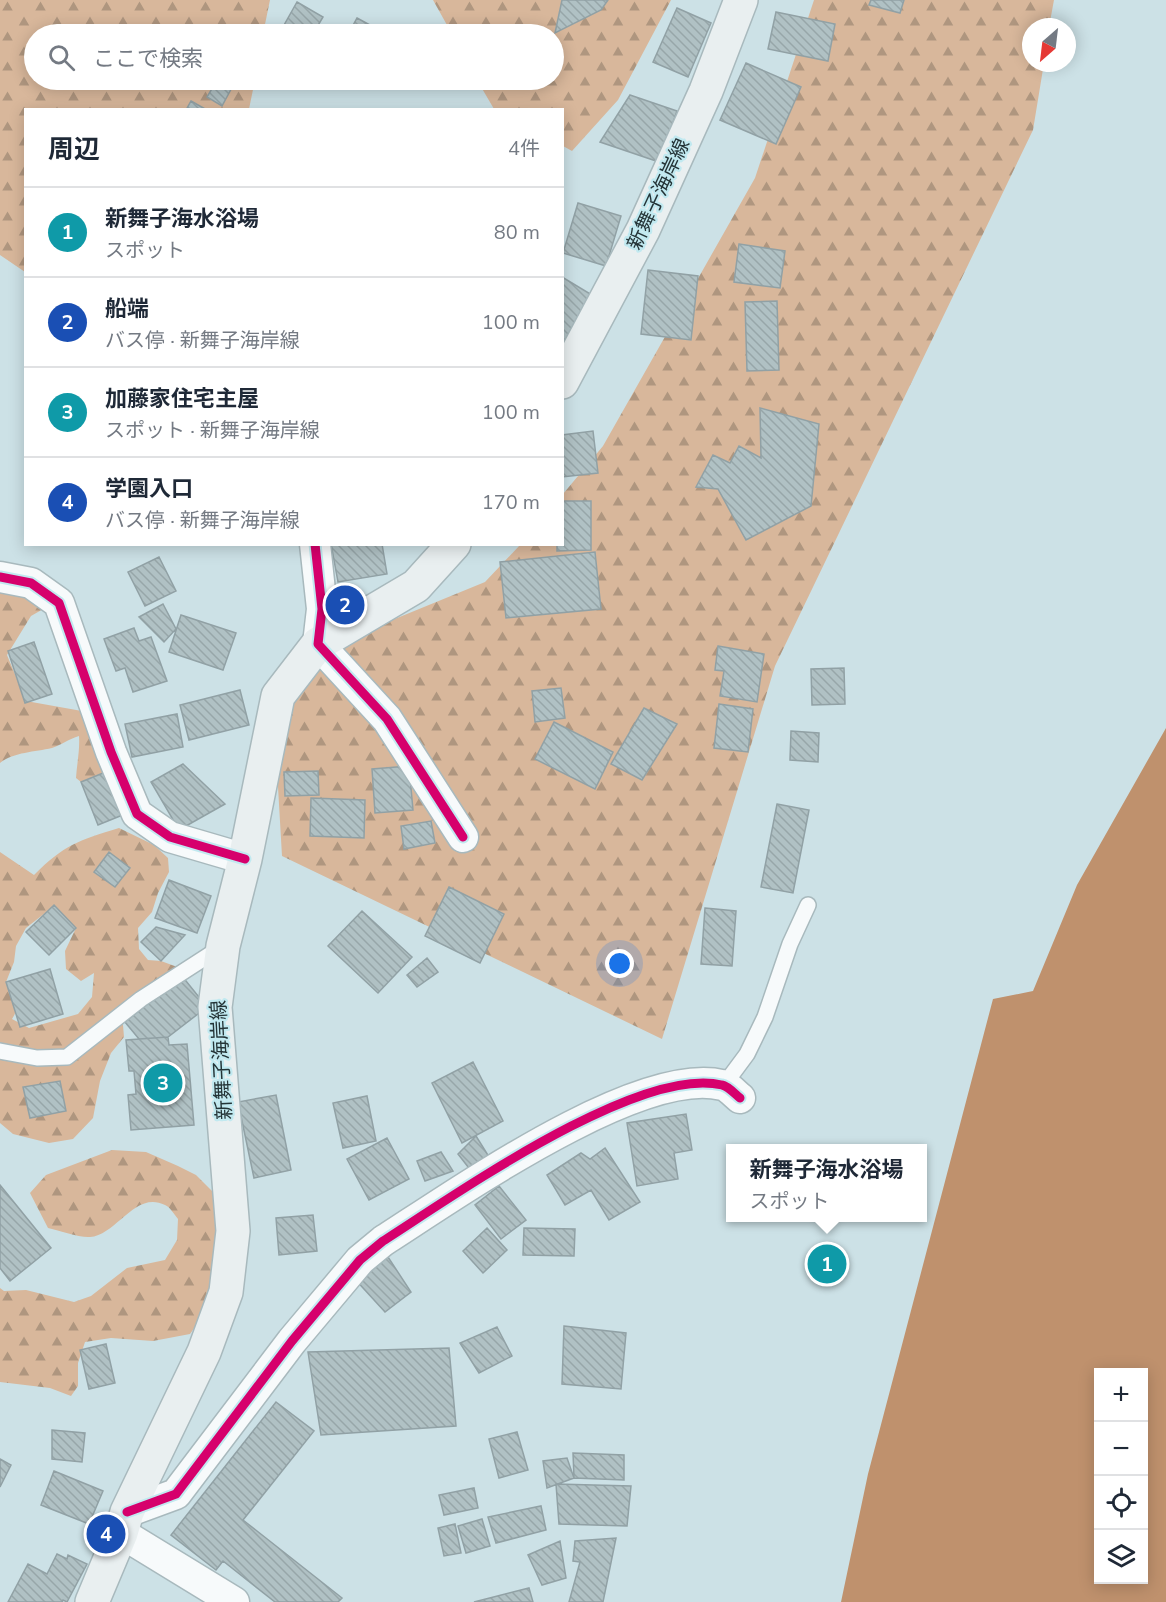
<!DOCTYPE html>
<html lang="ja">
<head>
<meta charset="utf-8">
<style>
	body { margin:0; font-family:"Nunito Sans","Noto Sans JP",sans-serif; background:#f6f6f7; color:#1f2937 }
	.controls { position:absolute; right:18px; bottom:18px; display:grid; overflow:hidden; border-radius:0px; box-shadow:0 3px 15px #0003 }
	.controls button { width:54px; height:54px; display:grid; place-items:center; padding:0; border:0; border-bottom:2px solid #e0e1e3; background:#fff; color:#1f2937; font:30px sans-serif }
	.compass { position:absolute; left:1022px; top:18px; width:54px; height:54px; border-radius:50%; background:#fff; box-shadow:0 3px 15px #0003; rotate:208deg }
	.you { position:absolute; left:620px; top:964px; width:21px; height:21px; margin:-15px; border:4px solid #fff; border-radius:50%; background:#1a73e8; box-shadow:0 0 0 9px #1a73e833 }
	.badge { display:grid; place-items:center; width:39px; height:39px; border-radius:50%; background:#db2777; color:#fff; font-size:20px; font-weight:700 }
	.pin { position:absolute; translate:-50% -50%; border:3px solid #fff; box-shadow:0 2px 6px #0006 }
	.popup { position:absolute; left:726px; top:1144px; width:201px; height:78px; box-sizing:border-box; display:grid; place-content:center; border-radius:0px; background:#fff; filter:drop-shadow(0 2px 4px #0005); font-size:20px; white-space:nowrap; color:#747a83 }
	.popup b { font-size:22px; color:#1f2937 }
	.popup::after { content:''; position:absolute; left:50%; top:100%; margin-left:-12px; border:12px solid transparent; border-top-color:#fff }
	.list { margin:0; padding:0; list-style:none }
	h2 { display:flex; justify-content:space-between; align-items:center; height:78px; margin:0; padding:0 24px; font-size:26px }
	h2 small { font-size:20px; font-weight:400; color:#747a83 }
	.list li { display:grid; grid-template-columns:39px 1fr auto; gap:18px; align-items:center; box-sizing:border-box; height:90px; padding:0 24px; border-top:2px solid #e0e1e3 }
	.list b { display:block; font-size:22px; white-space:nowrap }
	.list p { margin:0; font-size:20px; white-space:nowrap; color:#747a83 }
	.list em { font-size:20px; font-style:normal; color:#747a83 }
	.icon { flex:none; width:33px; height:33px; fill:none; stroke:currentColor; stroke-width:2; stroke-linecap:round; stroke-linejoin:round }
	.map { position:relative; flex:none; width:1166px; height:1602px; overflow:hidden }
	.search { position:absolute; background:#fff; box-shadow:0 3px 15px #0003; left:24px; top:24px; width:540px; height:66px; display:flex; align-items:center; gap:15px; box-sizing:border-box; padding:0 21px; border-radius:33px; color:#747a83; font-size:22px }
	.panel { position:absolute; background:#fff; box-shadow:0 3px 15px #0003; left:24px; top:108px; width:540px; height:438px; border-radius:0px }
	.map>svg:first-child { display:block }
</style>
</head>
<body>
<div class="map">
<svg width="1166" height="1602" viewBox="0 0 1166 1602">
	<defs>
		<pattern id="forest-firs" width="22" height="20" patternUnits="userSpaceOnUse" patternTransform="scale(1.5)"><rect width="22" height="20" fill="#d8b79b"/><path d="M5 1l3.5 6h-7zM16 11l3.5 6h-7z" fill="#af967f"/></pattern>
		<pattern id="building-back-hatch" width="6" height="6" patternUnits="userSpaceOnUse" patternTransform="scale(1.5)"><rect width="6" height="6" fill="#b0c1c4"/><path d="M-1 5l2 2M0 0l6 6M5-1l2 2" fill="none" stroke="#97a6a9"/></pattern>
	</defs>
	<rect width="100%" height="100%" fill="#cce1e6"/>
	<!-- forest -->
	<path fill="url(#forest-firs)" fill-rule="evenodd" d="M0,0H270L263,34H34V80H255L249,109L26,110L25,272L0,255Z
		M433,0H671L618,100L572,151L563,146L562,110L494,109L477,80H554V34H452Z
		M814,0H1054L1049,27H1031V63H1044L1033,130L775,666L662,1039L282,856L275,735L319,650L485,582L520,545L562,544L563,494L603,446L755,178Z
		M0,578L45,608L31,616L7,655L26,701L93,713L108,771L81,782L76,778C77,763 80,750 79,736C69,739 61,745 52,748C35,752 14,752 0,763Z
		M119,828L154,845L168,858L169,872L158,893L152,912L138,928L139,949L148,960L161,961L180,968L122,1013L124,1037L111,1053L100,1081L93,1118L73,1139L49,1143L13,1134L0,1123V852L34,875C64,845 79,840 119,828ZM54,906L76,928L65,951L66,969L81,981L94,973L92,997L78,1014L29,1028L12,1019C22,1003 14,997 6,982L14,962L16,946L26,928Z
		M112,1150L146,1152L178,1166L196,1175L218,1197L220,1259L202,1317L190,1334L153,1341L111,1338L85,1342L78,1363V1386L71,1396L50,1388L0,1382V1288L4,1291L26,1290L74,1302L91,1296L127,1268L165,1260L177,1240L178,1219C174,1214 170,1207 165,1205C135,1190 117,1235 90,1237C80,1238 58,1230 48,1228L30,1193L46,1175Z"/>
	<!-- water -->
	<path fill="#bf916d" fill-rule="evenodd" d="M1166,728V1602H841L868,1474L993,999L1033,991L1077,885ZM1098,1372H1144V1580H1098Z"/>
	<!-- building -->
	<path fill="url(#building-back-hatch)" stroke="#91a1a5" stroke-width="1.5" d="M562,0H608L601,10L555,33Z
		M871,0H904L900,13L869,5Z
		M297,2L323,17L313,34H279Z
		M677,8L711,23L688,77L653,62Z
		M776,12L835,24L828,61L768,49Z
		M357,18L383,32L382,34H357L350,31Z
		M746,63L801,87L776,144L720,120Z
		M217,80H236L222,106L207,97Z
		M630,95L677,111L659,162L600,142Z
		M191,101L207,110H186Z
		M578,203L621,216L606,266L563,253Z
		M739,244L785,251L780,288L734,282Z
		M648,270L698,276L691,340L641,334Z
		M562,277L592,295L564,344L562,343Z
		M777,301L779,370L747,371L745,302Z
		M760,408L819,424L811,506L746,540L718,489L696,487L713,455L730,463L739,446L761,458Z
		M593,431L598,473L562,477V435Z
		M562,501H591V550L557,551V544H562Z
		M331,544H382L387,574L338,582Z
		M595,552L601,609L506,618L500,562Z
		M159,557L176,591L145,606L128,572Z
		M163,604L176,629L164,642L139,617Z
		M181,615L236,633L223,670L169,652Z
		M134,628L139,641L151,637L167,681L133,692L125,668L116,671L104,639Z
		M34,642L52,694L25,703L8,651Z
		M718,646L764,654L757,702L720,696L724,671L715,670Z
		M844,668L845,704L812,705L811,669Z
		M561,688L565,718L535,722L532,691Z
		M240,690L249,725L189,740L180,705Z
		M719,704L753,709L748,752L714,748Z
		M644,708L677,724L642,780L611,764Z
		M177,714L183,747L132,757L125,724Z
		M554,722L613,752L595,789L535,759Z
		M791,731L819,733L818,762L790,760Z
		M183,764L225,804L179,830L151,782Z
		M409,766L413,810L375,813L372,769Z
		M108,771L125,814L98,825L81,782Z
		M318,771L319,795L285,796L284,772Z
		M311,798L365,800L364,838L310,836Z
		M777,804L809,810L793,893L761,887Z
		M431,821L435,843L404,849L401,826Z
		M109,852L130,868L115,887L94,872Z
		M169,880L211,896L197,933L155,918Z
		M449,887L504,914L480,963L425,936Z
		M54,905L76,928L49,955L26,932Z
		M705,908L736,911L732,966L701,964Z
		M362,911L412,957L378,993L328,946Z
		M156,927L185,935L161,961L141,942Z
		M427,958L438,972L417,987L407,975Z
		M50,969L63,1014L20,1027L6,982Z
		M182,976L207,1007L168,1037L139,1039L125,1022Z
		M168,1037L169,1045L187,1044L194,1125L131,1130L128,1095L136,1094L134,1071H129L126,1040Z
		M473,1062L503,1121L462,1143L432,1083Z
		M60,1081L66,1111L30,1118L23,1087Z
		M276,1095L291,1170L254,1178L238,1102Z
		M367,1096L376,1141L343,1148L333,1103Z
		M686,1114L692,1150L674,1153L678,1179L637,1186L627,1123Z
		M476,1136L491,1160L472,1172L458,1154Z
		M387,1138L409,1179L369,1200L347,1159Z
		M605,1148L640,1202L609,1220L591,1190L565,1205L547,1175L581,1153L590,1159Z
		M441,1152L453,1171L425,1181L417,1161Z
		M0,1185L51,1248L10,1281L0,1268Z
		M499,1186L526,1220L501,1239L475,1205Z
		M313,1215L317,1251L279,1255L276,1218Z
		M487,1228L507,1250L483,1273L463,1251Z
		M524,1228L575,1229L574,1256L523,1255Z
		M386,1254L411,1292L385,1312L354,1278Z
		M564,1326L626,1333L621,1389L562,1384Z
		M497,1327L512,1356L479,1373L460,1343Z
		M106,1344L115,1383L89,1389L80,1350Z
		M449,1348L456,1426L321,1435L308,1352Z
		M276,1402L314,1431L243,1520L342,1598L338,1602H275L223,1561L216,1570L171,1535Z
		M52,1430L85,1433L82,1462L52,1459Z
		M517,1432L528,1470L499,1478L489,1439Z
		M573,1453L624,1455V1480L574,1478Z
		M567,1458L574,1478L547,1488L543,1461Z
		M0,1459L11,1465L0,1487Z
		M54,1471L103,1491L89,1524L41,1505Z
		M556,1484L631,1486L627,1526L559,1524Z
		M474,1488L478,1508L444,1515L439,1495Z
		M541,1506L546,1530L496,1543L488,1517Z
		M482,1519L490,1546L466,1553L458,1526Z
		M455,1524L461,1553L444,1556L438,1528Z
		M616,1538L603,1602H569L580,1562L573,1561L575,1541Z
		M560,1541L566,1578L542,1585L528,1555Z
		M57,1554L67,1559L68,1555L87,1564L67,1602L63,1600L62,1602H8L28,1564L47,1574Z
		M529,1588L533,1602H474Z"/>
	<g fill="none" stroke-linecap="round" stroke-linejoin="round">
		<defs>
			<path id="lane" d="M0,1051L37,1058L67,1057L141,999L223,946
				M724,1085L747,1054L765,1017L790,944L808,905"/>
			<path id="street" d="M315,544L322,609L318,644L387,719L463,837
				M0,577L31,583L59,603L111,752L137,814L170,837L245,859
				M127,1512L176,1494L292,1341L360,1260L383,1241C455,1195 639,1065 722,1085C728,1086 735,1094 740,1098
				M121,1533L234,1602"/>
			<path id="secondary" d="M562,382L643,230L706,91L741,0
				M92,1602L121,1533L127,1512L204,1352L226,1292L233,1231L215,1007L223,946L245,859L278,696L318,644L416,586L454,544"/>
		</defs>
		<!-- lane casing -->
		<use href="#lane" stroke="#a8b9bd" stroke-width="18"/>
		<!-- street casing -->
		<use href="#street" stroke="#a8b9bd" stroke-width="33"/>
		<!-- secondary casing -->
		<use href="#secondary" stroke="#a8b9bd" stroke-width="36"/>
		<!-- lane -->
		<use href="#lane" stroke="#f7fafb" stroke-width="15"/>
		<!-- street -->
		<use href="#street" stroke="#f7fafb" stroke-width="30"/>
		<!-- secondary -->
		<use href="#secondary" stroke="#e9eff0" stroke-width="33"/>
		<defs>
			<path id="cycleway" d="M315,544L322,609L318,644L387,719L463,837
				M0,577L31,583L59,603L111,752L137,814L170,837L245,859
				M127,1512L176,1494L292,1341L360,1260L383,1241C455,1195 639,1065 722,1085C728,1086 735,1094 740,1098"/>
		</defs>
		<!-- cycleway casing -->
		<use href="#cycleway" stroke="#c1e9f0" stroke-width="13"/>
		<!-- cycleway -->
		<use href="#cycleway" stroke="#d6006c" stroke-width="9"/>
	</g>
	<g text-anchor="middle" stroke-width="4.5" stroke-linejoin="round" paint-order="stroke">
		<!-- street labels -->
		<g font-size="20" fill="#243437" stroke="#c1e9f0">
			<text transform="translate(658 194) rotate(-65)" y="7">新舞子海岸線</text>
			<text transform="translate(221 1060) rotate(-93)" y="7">新舞子海岸線</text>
		</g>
	</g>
</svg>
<div class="controls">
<button>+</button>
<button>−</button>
<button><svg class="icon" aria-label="locate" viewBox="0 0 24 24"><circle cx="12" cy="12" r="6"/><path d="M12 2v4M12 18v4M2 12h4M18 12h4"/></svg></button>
<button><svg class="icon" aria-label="layers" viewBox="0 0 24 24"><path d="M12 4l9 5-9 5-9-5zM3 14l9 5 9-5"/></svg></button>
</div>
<svg class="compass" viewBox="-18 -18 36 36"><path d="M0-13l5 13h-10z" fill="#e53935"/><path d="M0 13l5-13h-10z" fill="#747a83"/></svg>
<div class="you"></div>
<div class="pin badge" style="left:827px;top:1264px;background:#0f9aa8">1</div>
<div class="popup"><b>新舞子海水浴場</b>スポット</div>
<div class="pin badge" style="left:345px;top:605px;background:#1a4fb4">2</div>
<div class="pin badge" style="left:163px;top:1083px;background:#0f9aa8">3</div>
<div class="pin badge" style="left:106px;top:1534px;background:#1a4fb4">4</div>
<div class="search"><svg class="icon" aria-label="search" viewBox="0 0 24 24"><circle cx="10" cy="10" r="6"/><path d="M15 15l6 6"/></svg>ここで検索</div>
<section class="panel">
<h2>周辺<small>4件</small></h2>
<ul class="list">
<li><span class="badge" style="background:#0f9aa8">1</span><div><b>新舞子海水浴場</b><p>スポット</p></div><em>80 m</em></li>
<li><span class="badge" style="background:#1a4fb4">2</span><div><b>船端</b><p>バス停 · 新舞子海岸線</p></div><em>100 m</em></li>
<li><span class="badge" style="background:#0f9aa8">3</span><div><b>加藤家住宅主屋</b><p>スポット · 新舞子海岸線</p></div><em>100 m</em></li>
<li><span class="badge" style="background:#1a4fb4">4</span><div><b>学園入口</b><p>バス停 · 新舞子海岸線</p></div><em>170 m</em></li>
</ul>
</section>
</div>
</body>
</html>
